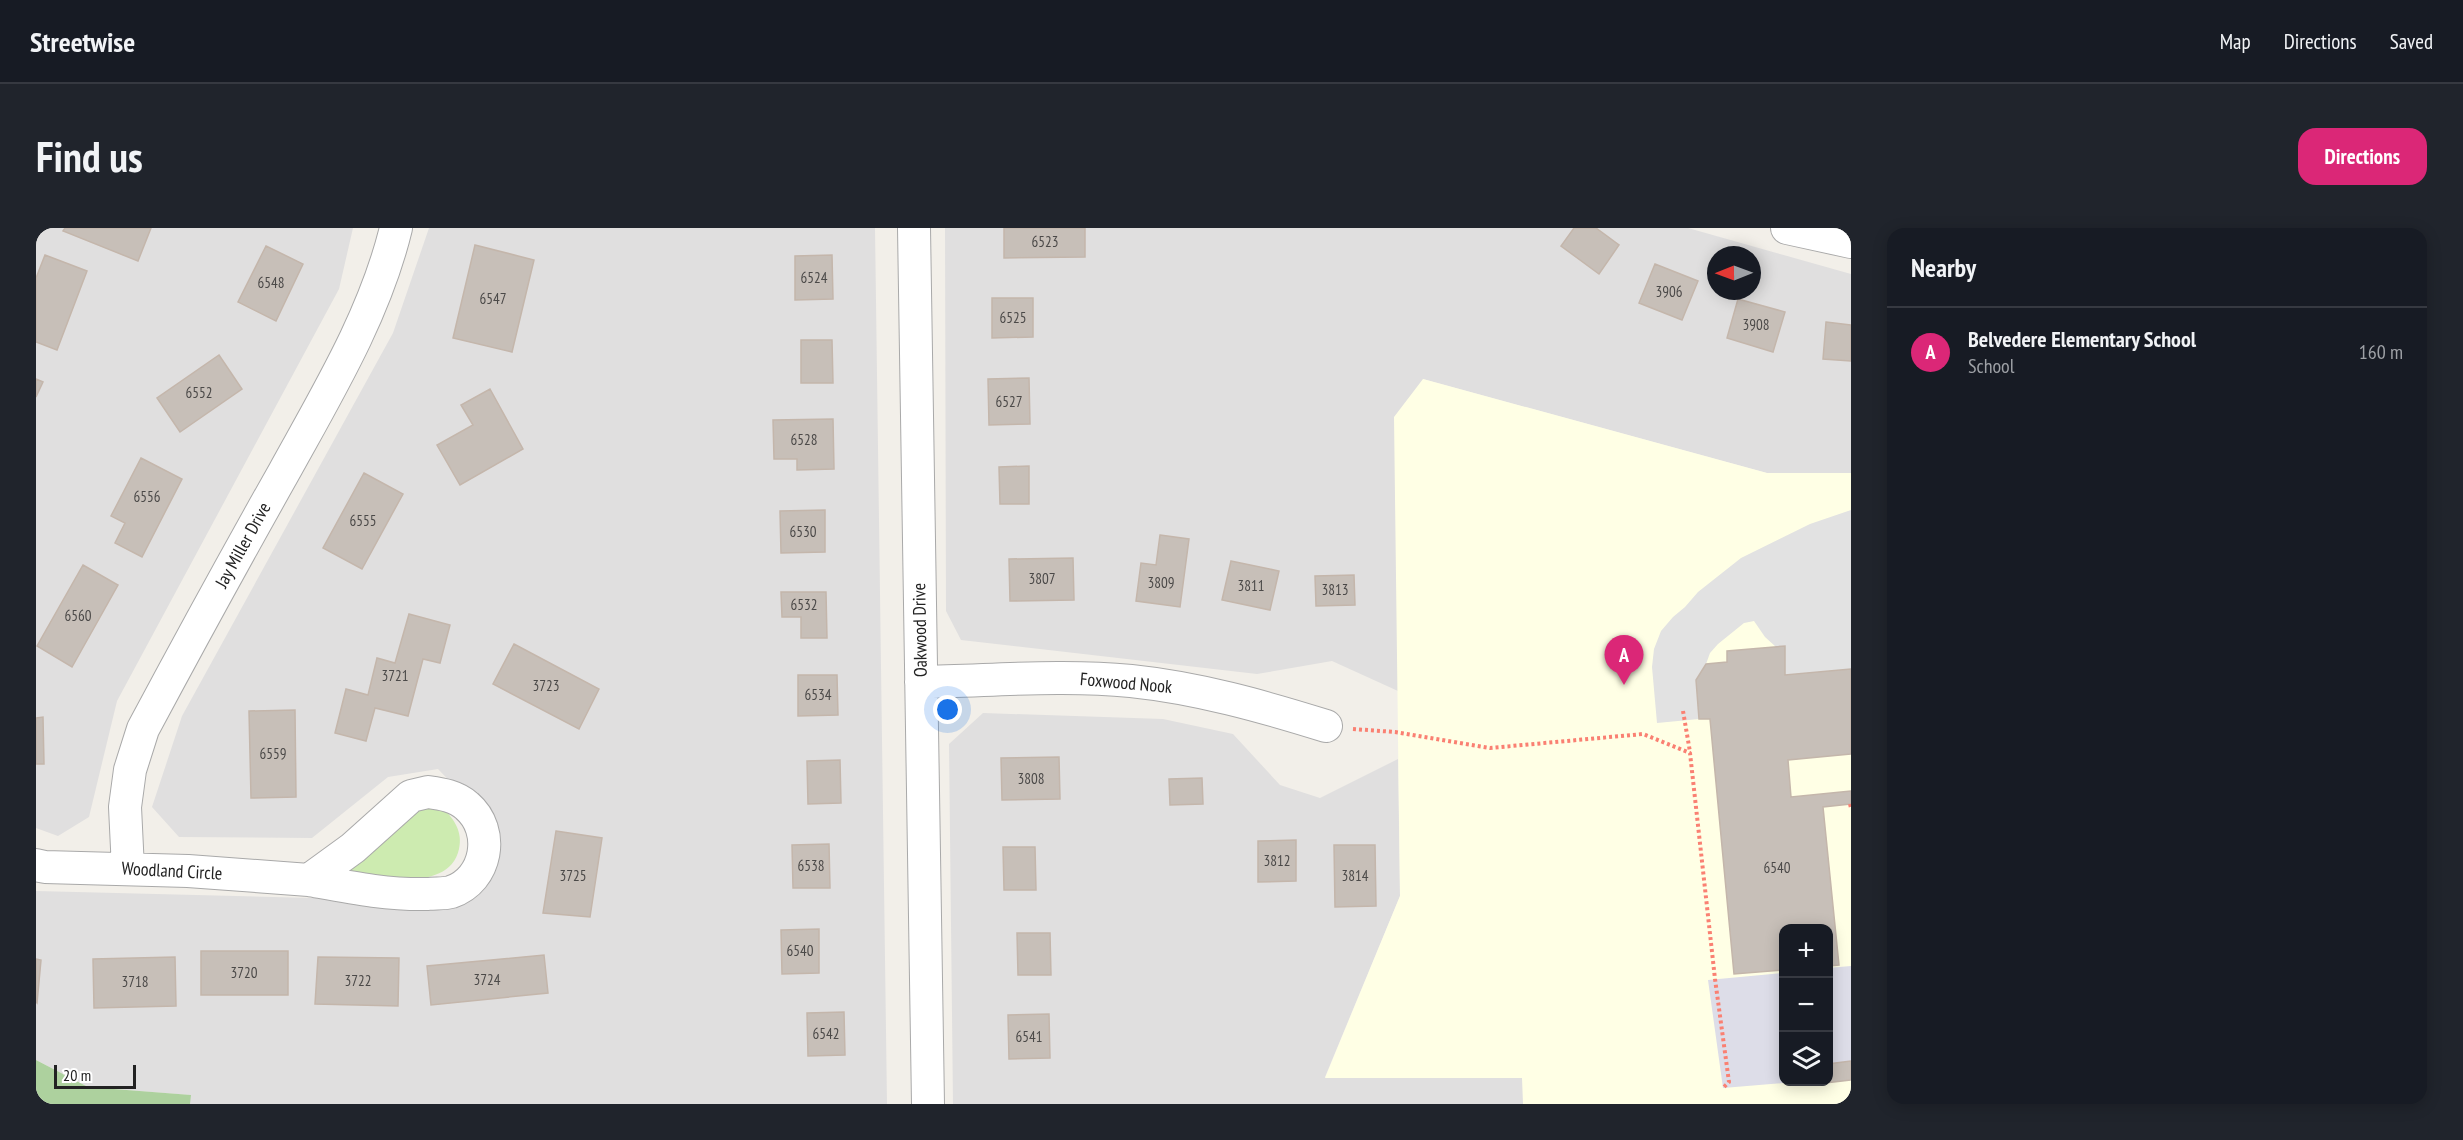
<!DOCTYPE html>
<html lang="en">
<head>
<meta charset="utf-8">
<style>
	body { margin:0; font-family:"PT Sans Narrow",sans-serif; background:#20242c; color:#f1f3f6 }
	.controls { position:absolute; right:18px; bottom:18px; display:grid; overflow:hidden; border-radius:12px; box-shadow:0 3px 15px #0003 }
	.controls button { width:54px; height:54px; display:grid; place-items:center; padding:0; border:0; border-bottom:2px solid #363941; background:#171b24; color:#f1f3f6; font:30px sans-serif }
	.compass { position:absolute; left:1671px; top:18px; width:54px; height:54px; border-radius:50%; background:#171b24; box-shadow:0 3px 15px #0003; rotate:269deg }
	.scale { position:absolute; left:18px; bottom:15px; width:82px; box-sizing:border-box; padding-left:6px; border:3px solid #222; border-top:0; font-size:16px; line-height:21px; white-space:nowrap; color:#222; -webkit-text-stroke:4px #fff; paint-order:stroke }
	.you { position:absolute; left:912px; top:482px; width:21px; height:21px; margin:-15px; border:4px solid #fff; border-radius:50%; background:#1a73e8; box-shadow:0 0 0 9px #1a73e833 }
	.badge { display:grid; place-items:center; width:39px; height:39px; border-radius:50%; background:#db2777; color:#fff; font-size:20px; font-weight:700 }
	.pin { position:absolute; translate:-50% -50px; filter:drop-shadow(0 2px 3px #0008) }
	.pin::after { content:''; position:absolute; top:32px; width:21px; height:18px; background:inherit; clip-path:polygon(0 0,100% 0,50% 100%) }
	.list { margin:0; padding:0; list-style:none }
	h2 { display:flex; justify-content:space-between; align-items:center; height:78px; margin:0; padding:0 24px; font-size:26px }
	h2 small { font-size:20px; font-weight:400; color:#9ea1a6 }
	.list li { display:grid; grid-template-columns:39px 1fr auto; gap:18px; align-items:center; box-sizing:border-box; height:90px; padding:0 24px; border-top:2px solid #363941 }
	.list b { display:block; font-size:22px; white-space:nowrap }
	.list p { margin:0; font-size:20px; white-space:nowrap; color:#9ea1a6 }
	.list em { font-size:20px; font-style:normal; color:#9ea1a6 }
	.icon { flex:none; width:33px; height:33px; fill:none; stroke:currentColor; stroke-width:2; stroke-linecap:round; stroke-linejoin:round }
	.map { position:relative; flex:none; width:1815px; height:876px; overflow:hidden; border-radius:18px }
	header { display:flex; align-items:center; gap:36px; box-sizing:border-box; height:84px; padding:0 30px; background:#171b24; border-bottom:2px solid #363941 }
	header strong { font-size:28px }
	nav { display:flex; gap:33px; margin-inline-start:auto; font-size:21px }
	.intro { display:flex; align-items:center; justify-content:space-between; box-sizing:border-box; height:144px; padding:0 36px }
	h1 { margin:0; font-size:42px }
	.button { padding:15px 27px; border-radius:18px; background:#db2777; color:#fff; font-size:21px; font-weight:700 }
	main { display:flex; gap:36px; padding:0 36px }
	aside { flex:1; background:#171b24; border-radius:18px; box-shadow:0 3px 15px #0003 }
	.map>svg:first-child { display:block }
</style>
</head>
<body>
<header>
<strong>Streetwise</strong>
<nav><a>Map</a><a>Directions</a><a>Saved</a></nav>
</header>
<div class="intro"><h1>Find us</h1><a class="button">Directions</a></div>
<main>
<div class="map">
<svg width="1815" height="876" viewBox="0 0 1815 876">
	<rect width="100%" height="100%" fill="#f2efe9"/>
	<!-- residential -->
	<path fill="#e0dfdf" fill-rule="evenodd" d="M0,0H317L303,61L81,473L53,589L22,608L0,600Z
		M393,0H839L851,876H154V867L52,859L0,832V663L392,673L428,659L453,594L402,541L352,549L276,610L143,609L116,579L146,488L357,105Z
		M909,0H1652L1815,46V245H1731L1387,151L1362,463L1296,433L1221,446L925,412L910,383ZM1680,27H1716V63H1680Z
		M947,485L1127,491L1197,506L1244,557L1284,570L1362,531L1364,668L1289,849L1487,850V876H917L913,516Z"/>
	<!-- education -->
	<path fill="#ffffe5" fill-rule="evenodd" d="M1387,151L1731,245H1815V876H1487L1486,850H1289L1364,668L1358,189ZM1748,700H1792V854H1748Z"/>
	<!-- grass -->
	<path fill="#cdebb0" d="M379,579L407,580C418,591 427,604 423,621C414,664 345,650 313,646L312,641Z"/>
	<!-- forest -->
	<path fill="#add19e" d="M0,832L52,859L155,867L154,876H0Z"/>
	<!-- parking -->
	<path fill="#e2e2e2" d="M1815,282V441L1749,447V419H1740L1729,409L1718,393L1708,395L1682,416L1674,425L1670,436L1660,452L1663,491L1621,495L1616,439L1618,421L1625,403L1637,389L1649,379L1662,364L1705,330L1774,296Z"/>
	<!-- plaza -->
	<path fill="#dddde8" d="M1815,738V849L1793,851L1792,740Z
		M1747,745L1748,854H1760L1687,860L1672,752Z"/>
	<!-- building -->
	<path fill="#c7bfb8" stroke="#c4b6ab" stroke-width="1.5" d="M29,0H115L102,33L27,3Z
		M968,0H1049V29L968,30Z
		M1538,0H1560L1583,17L1563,46L1525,18Z
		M439,17L498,32L476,124L417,110Z
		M230,18L267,36L240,93L202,74Z
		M9,27L51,43L21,122L0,114V50Z
		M796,27L797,71L759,72V28Z
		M1619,36L1662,53L1646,92L1603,75Z
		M956,70H997V109L956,110Z
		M1702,71L1749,84L1737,124L1691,110Z
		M1790,94L1815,97V133L1787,131Z
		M765,112H796L797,155H765Z
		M183,127L206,161L144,204L121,170Z
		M993,150L994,196L953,197L952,151Z
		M0,151L7,154L0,169Z
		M454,161L487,221L424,257L401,217L437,197L425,177Z
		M797,191L798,241L761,242V231H738L737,192Z
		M105,230L146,251L106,329L79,315L89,295L75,288Z
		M993,238V276H964L963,239Z
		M328,245L367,266L326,341L287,320Z
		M789,282V324L745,325L744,283Z
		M1124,307L1153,311L1144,379L1100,373L1105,335L1120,337Z
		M1037,330L1038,372L974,373L973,331Z
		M1195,333L1243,343L1234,382L1186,372Z
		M47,337L82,357L36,439L1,418Z
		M1318,347L1319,377L1280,378L1279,348Z
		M745,364H790L791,410H765V389H746Z
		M373,386L414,397L404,435L387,431L372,488L339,480L330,513L299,505L310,461L332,467L341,430L359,435Z
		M478,416L563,461L543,501L457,456Z
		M1749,418V447L1815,441V526L1752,532L1755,569L1815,563V576L1787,579L1803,737L1792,738V700H1748V742L1698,746L1674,491H1663L1660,452L1670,436L1691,434V423Z
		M762,447H801L802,487L762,488Z
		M259,482L260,569L215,570L213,483Z
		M7,489L8,536H0V490Z
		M1023,529L1024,571L966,572L965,530Z
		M804,532L805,575L772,576L771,533Z
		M1166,550L1167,576L1134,577L1133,551Z
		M520,603L566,610L554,689L507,685Z
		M1260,612V653L1222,654V613Z
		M793,616L794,660H757L756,617Z
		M1298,617H1339L1340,678L1299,679Z
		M967,619H999L1000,662H968Z
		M783,701V745L746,746L745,702Z
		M981,705H1014L1015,747H982Z
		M165,723H252V767H165Z
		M508,727L512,765L395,777L391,738Z
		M139,729L140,778L58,780L57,731Z
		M282,729L363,730L362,778L279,776Z
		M0,731L5,732L1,775L0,774Z
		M808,784L809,827L772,828L771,785Z
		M1013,786L1014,830L973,831L972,787Z
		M1815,833V852L1781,856V854H1792V836Z"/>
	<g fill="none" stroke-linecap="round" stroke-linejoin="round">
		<defs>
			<path id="minor" d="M878,0L892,876
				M1751,0L1815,14
				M885,454C954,453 1026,446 1095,453C1162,460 1226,478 1290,498
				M392,564C406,566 420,568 431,578C460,603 451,652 415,664C408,666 399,665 392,666C351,667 312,659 273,652L317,620L375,568Z
				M0,637L9,639L152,643L273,652
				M92,641L89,579L94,542L107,501C153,415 200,329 248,244C291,166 339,87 360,0"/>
		</defs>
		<!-- minor casing -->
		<use href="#minor" stroke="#a9a9a9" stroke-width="34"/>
		<!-- path -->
		<path stroke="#fa8072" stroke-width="4" stroke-dasharray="3 3" stroke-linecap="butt" d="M1647,483L1654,524
			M1317,501L1359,504L1454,520L1607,506L1654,525L1679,751L1693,854L1687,860
			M1814,576L1815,580"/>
		<!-- minor -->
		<use href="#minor" stroke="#fff" stroke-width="32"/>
	</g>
	<g text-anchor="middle" stroke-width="4.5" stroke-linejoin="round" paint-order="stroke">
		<!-- number labels -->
		<g font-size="15" fill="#4b4948">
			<text x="1009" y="19">6523</text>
			<text x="778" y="55">6524</text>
			<text x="235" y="60">6548</text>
			<text x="1633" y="69">3906</text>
			<text x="457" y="76">6547</text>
			<text x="977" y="95">6525</text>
			<text x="1720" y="102">3908</text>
			<text x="163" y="170">6552</text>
			<text x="973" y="179">6527</text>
			<text x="768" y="217">6528</text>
			<text x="111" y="274">6556</text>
			<text x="327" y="298">6555</text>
			<text x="767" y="309">6530</text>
			<text x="1006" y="356">3807</text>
			<text x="1125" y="360">3809</text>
			<text x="1215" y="363">3811</text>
			<text x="1299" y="367">3813</text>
			<text x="768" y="382">6532</text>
			<text x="42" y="393">6560</text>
			<text x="359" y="453">3721</text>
			<text x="510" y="463">3723</text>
			<text x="782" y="472">6534</text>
			<text x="237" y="531">6559</text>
			<text x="995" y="556">3808</text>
			<text x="1241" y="638">3812</text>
			<text x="775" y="643">6538</text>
			<text x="1741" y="645">6540</text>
			<text x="537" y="653">3725</text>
			<text x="1319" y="653">3814</text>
			<text x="764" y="728">6540</text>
			<text x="208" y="750">3720</text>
			<text x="451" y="757">3724</text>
			<text x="322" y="758">3722</text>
			<text x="99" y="759">3718</text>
			<text x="790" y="811">6542</text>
			<text x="993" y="814">6541</text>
		</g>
		<!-- street labels -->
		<g font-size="18" fill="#222" stroke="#fff">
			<text transform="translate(207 317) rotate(-61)" y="6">Jay Miller Drive</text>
			<text transform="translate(884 402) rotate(-91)" y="6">Oakwood Drive</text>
			<text transform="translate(1090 455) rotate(5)" y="6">Foxwood Nook</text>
			<text transform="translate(136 643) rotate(3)" y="6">Woodland Circle</text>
		</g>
	</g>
</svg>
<div class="controls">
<button>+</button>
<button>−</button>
<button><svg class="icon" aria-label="layers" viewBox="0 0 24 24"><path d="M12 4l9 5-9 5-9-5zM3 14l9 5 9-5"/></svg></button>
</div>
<svg class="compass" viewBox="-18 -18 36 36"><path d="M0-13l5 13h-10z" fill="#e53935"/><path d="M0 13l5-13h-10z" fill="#9ea1a6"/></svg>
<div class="scale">20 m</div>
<div class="you"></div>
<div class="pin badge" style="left:1588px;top:457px">A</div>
</div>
<aside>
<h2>Nearby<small></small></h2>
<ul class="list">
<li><span class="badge">A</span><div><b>Belvedere Elementary School</b><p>School</p></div><em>160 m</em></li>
</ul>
</aside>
</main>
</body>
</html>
